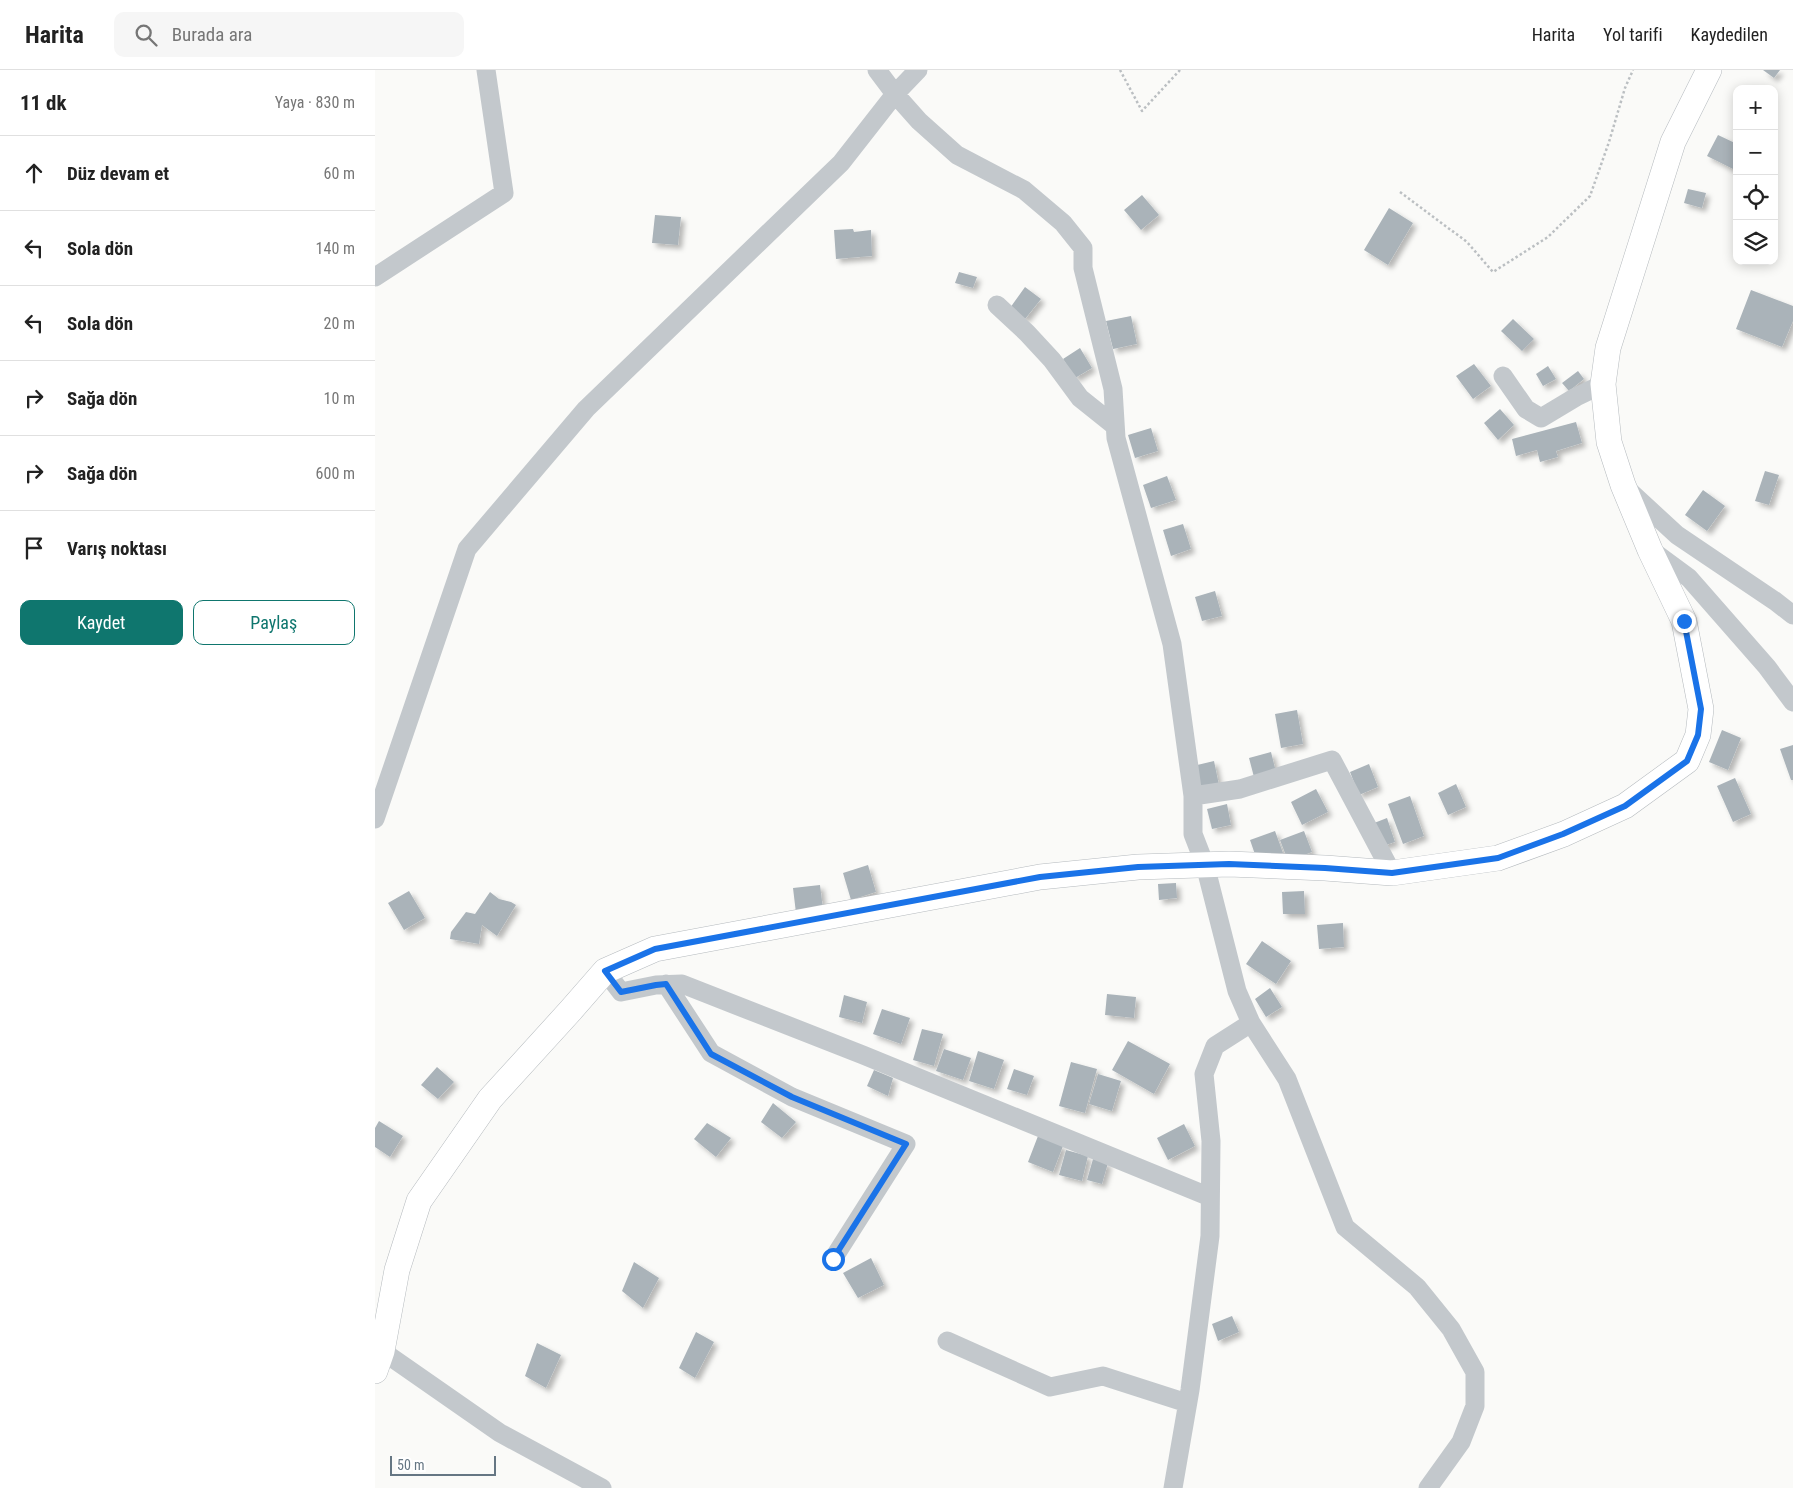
<!DOCTYPE html>
<html lang="tr">
<head>
<meta charset="utf-8">
<style>
	body { margin:0; font-family:"Roboto Condensed",sans-serif; background:#f6f6f6; color:#222 }
	.controls { position:absolute; right:15px; top:15px; display:grid; overflow:hidden; border-radius:10px; box-shadow:0 2px 12px #0003 }
	.controls button { width:45px; height:45px; display:grid; place-items:center; padding:0; border:0; border-bottom:1px solid #e0e0e0; background:#fff; color:#222; font:25px sans-serif }
	.scale { position:absolute; left:15px; bottom:12px; width:106px; box-sizing:border-box; padding-left:5px; border:2px solid #657683; border-top:0; font-size:14px; line-height:18px; white-space:nowrap; color:#657683; -webkit-text-stroke:4px #fff; paint-order:stroke }
	.stop { position:absolute; width:15px; height:15px; margin:-11px; border:4px solid #1a73e8; border-radius:50%; background:#fff }
	.stop.end { background:#1a73e8; border-color:#fff; box-shadow:0 1px 5px #0008 }
	.list { margin:0; padding:0; list-style:none }
	h2 { display:flex; justify-content:space-between; align-items:center; height:65px; margin:0; padding:0 20px; font-size:21px }
	h2 small { font-size:16px; font-weight:400; color:#767676 }
	.list li { display:grid; grid-template-columns:32px 1fr auto; gap:15px; align-items:center; box-sizing:border-box; height:75px; padding:0 20px; border-top:1px solid #e0e0e0 }
	.list b { display:block; font-size:19px; white-space:nowrap }
	.list em { font-size:16px; font-style:normal; color:#767676 }
	.actions { display:flex; gap:10px; padding:15px 20px }
	.actions a { flex:1; padding:11px 0; border:1px solid #0f766e; border-radius:10px; text-align:center; font-size:18px; color:#0f766e }
	.actions .main { background:#0f766e; color:#fff }
	.icon { flex:none; width:28px; height:28px; fill:none; stroke:currentColor; stroke-width:2; stroke-linecap:round; stroke-linejoin:round }
	.map { position:relative; flex:none; width:1418px; height:1418px; overflow:hidden }
	header { display:flex; align-items:center; gap:30px; box-sizing:border-box; height:70px; padding:0 25px; background:#fff; border-bottom:1px solid #e0e0e0 }
	header strong { font-size:24px }
	nav { display:flex; gap:28px; margin-inline-start:auto; font-size:18px }
	.search { width:350px; height:45px; background:#f6f6f6; display:flex; align-items:center; gap:12px; box-sizing:border-box; padding:0 18px; border-radius:10px; color:#767676; font-size:19px }
	main { display:flex }
	aside { flex:1; background:#fff }
	.map>svg:first-child { display:block }
</style>
</head>
<body>
<header>
<strong>Harita</strong>
<div class="search"><svg class="icon" aria-label="search" viewBox="0 0 24 24"><circle cx="10" cy="10" r="6"/><path d="M15 15l6 6"/></svg>Burada ara</div>
<nav><a>Harita</a><a>Yol tarifi</a><a>Kaydedilen</a></nav>
</header>
<main>
<aside>
<h2>11 dk<small>Yaya · 830 m</small></h2>
<ul class="list">
<li><svg class="icon" aria-label="ahead" viewBox="0 0 24 24"><path d="M12 20V5M6 11l6-6 6 6"/></svg><div><b>Düz devam et</b></div><em>60 m</em></li>
<li><svg class="icon" aria-label="left" viewBox="0 0 24 24"><path d="M17 20v-9H6M10 6l-5 5 5 5"/></svg><div><b>Sola dön</b></div><em>140 m</em></li>
<li><svg class="icon" aria-label="left" viewBox="0 0 24 24"><path d="M17 20v-9H6M10 6l-5 5 5 5"/></svg><div><b>Sola dön</b></div><em>20 m</em></li>
<li><svg class="icon" aria-label="right" viewBox="0 0 24 24"><path d="M7 20v-9h11M14 6l5 5-5 5"/></svg><div><b>Sağa dön</b></div><em>10 m</em></li>
<li><svg class="icon" aria-label="right" viewBox="0 0 24 24"><path d="M7 20v-9h11M14 6l5 5-5 5"/></svg><div><b>Sağa dön</b></div><em>600 m</em></li>
<li><svg class="icon" aria-label="arrive" viewBox="0 0 24 24"><path d="M6 21V4h12l-3 4 3 4H6"/></svg><div><b>Varış noktası</b></div></li>
</ul>
<div class="actions"><a class="main">Kaydet</a><a>Paylaş</a></div>
</aside>
<div class="map">
<svg width="1418" height="1418" viewBox="0 0 1418 1418">
	<defs>
		<filter id="shadow"><feDropShadow dx="4" dy="4" stdDeviation="2.5" flood-color="#0004"/></filter>
	</defs>
	<rect width="100%" height="100%" fill="#fafaf8"/>
	<!-- building -->
	<path fill="#aab3b9" filter="url(#shadow)" d="M1388,0H1405L1399,8Z
		M1343,65L1362,74V101L1332,86Z
		M1313,119L1331,123L1327,138L1309,133Z
		M767,125L784,145L766,160L749,140Z
		M1014,138L1038,153L1013,195L989,180Z
		M280,145L306,147L303,175L277,173Z
		M478,159L479,162L496,160L497,186L461,189L459,160Z
		M584,202L602,207L598,218L580,213Z
		M650,217L666,229L650,249L635,238Z
		M1376,220L1418,236V251L1407,277L1361,259Z
		M756,246L762,274L738,279L731,251Z
		M1138,249L1159,269L1147,281L1126,261Z
		M705,278L717,298L700,308L688,289Z
		M1099,294L1116,316L1098,329L1081,306Z
		M1173,296L1181,309L1168,316L1161,304Z
		M1203,301L1209,309L1194,321L1187,313Z
		M1125,339L1139,355L1123,370L1109,353Z
		M1201,352L1207,373L1181,381L1183,387L1165,392L1162,380L1141,386L1137,369Z
		M776,358L783,381L760,388L753,365Z
		M1390,401L1404,405L1394,435L1380,431Z
		M792,406L801,430L776,438L768,415Z
		M1328,420L1350,436L1332,461L1310,445Z
		M808,454L816,479L796,486L788,460Z
		M840,521L847,546L827,551L820,527Z
		M922,640L928,674L906,678L900,644Z
		M1347,660L1366,668L1353,700L1334,692Z
		M1418,675V710H1416L1405,679Z
		M896,682L901,702L879,707L874,688Z
		M839,691L844,715L823,719L818,696Z
		M994,694L1003,717L984,725L975,702Z
		M1360,708L1376,744L1358,752L1342,716Z
		M1081,714L1091,737L1073,745L1063,723Z
		M941,719L953,742L927,755L916,732Z
		M1035,726L1049,766L1028,774L1013,734Z
		M852,734L856,755L837,759L832,739Z
		M1012,748L1020,772L1002,778L994,755Z
		M900,761L908,783L883,793L875,770Z
		M929,761L937,782L913,791L905,770Z
		M493,795L501,822L476,830L468,803Z
		M801,813L802,828L784,830L783,814Z
		M445,815L448,839L421,843L418,818Z
		M34,821L50,848L29,860L13,833Z
		M929,821L930,844H908L907,822Z
		M115,822L124,829L136,832L141,835L122,866L107,855L104,874L75,869L76,862L91,842L100,844Z
		M968,853L969,877L944,879L942,855Z
		M887,871L916,891L901,914L871,894Z
		M895,918L907,937L891,947L880,929Z
		M732,924L761,927L759,948L730,945Z
		M469,925L492,932L487,953L464,947Z
		M507,939L535,948L526,974L498,964Z
		M547,959L568,964L559,996L538,990Z
		M753,971L795,994L779,1024L737,1000Z
		M569,979L596,988L588,1010L561,1001Z
		M603,981L629,990L619,1019L594,1011Z
		M696,992L722,999L710,1043L684,1036Z
		M62,997L79,1012L63,1029L46,1015Z
		M639,999L659,1006L652,1025L632,1019Z
		M499,1000L518,1008L513,1026L492,1016Z
		M723,1004L746,1011L737,1041L714,1034Z
		M398,1033L421,1052L407,1068L386,1052Z
		M4,1051L28,1066L15,1087L0,1077V1058Z
		M332,1053L356,1068L341,1087L319,1069Z
		M809,1054L820,1076L793,1090L782,1068Z
		M663,1066L688,1076L678,1102L653,1092Z
		M691,1080L713,1086L707,1111L684,1105Z
		M718,1089L733,1093L727,1114L712,1110Z
		M496,1188L509,1215L483,1228L468,1203Z
		M259,1192L284,1208L268,1238L247,1221Z
		M857,1246L864,1262L843,1271L837,1254Z
		M321,1262L339,1272L320,1308L304,1298Z
		M162,1273L186,1285L171,1318L150,1306Z"/>
	<g fill="none" stroke-linecap="round" stroke-linejoin="round">
		<defs>
			<path id="major" d="M0,1301L7,1281L22,1200L44,1131L115,1029L196,940L230,901L280,879L665,807L763,797L854,794L950,798L1017,803L1123,788L1189,764L1250,736L1312,691L1323,665L1326,639L1309,551L1275,480L1248,415L1234,372L1228,314L1233,278L1298,72L1334,0"/>
		</defs>
		<!-- major casing -->
		<use href="#major" stroke="#b5babe" stroke-width="26"/>
		<!-- path -->
		<path stroke="#bbbfc2" stroke-width="2.5" stroke-dasharray="2.5 2.5" stroke-linecap="butt" d="M745,0L767,41L805,0
			M1025,122L1092,172L1118,202L1173,167L1215,126L1234,72L1250,18L1258,0"/>
		<!-- minor -->
		<path stroke="#c3c8cc" stroke-width="19" d="M502,0L520,24L544,51L582,85L649,120L688,153L708,178V198L738,319L741,368L797,574L818,726V764L830,795L862,921L876,953L912,1009L970,1157L1042,1217L1076,1259L1100,1302V1336L1086,1372L1053,1418
			M0,207L129,123L111,0
			M622,235L652,263L677,290L705,328L740,356
			M1128,306L1151,339L1166,348L1201,327L1228,314
			M1251,418L1302,465L1400,531L1418,545
			M1276,480L1314,508L1392,597L1418,632
			M818,726L865,719L957,690L1017,803
			M0,749L92,479L211,339L466,93L520,24L543,0
			M230,901L246,922L281,915L307,914L488,985L835,1127
			M291,914L336,983L417,1027L531,1074L458,1189
			M572,1271L675,1317L728,1306L812,1333
			M0,1276L125,1363L227,1418
			M798,1418L815,1320L835,1166L836,1071L829,1004L840,976L876,953"/>
		<!-- major -->
		<use href="#major" stroke="#fff" stroke-width="25"/>
	</g>
	<g fill="none" stroke-linecap="round" stroke-linejoin="round">
		<!-- route -->
		<path stroke="#1a73e8" stroke-width="6" d="M458,1189L531,1074L417,1027L336,984L291,914L281,915L246,922L230,901L280,879L665,807L763,797L854,794L950,798L1017,803L1123,788L1188,764L1250,736L1312,691L1323,665L1326,639L1309,551"/>
	</g>
</svg>
<div class="controls">
<button>+</button>
<button>−</button>
<button><svg class="icon" aria-label="locate" viewBox="0 0 24 24"><circle cx="12" cy="12" r="6"/><path d="M12 2v4M12 18v4M2 12h4M18 12h4"/></svg></button>
<button><svg class="icon" aria-label="layers" viewBox="0 0 24 24"><path d="M12 4l9 5-9 5-9-5zM3 14l9 5 9-5"/></svg></button>
</div>
<div class="scale">50 m</div>
<div class="stop" style="left:458px;top:1189px"></div>
<div class="stop end" style="left:1309px;top:551px"></div>
</div>
</main>
</body>
</html>
